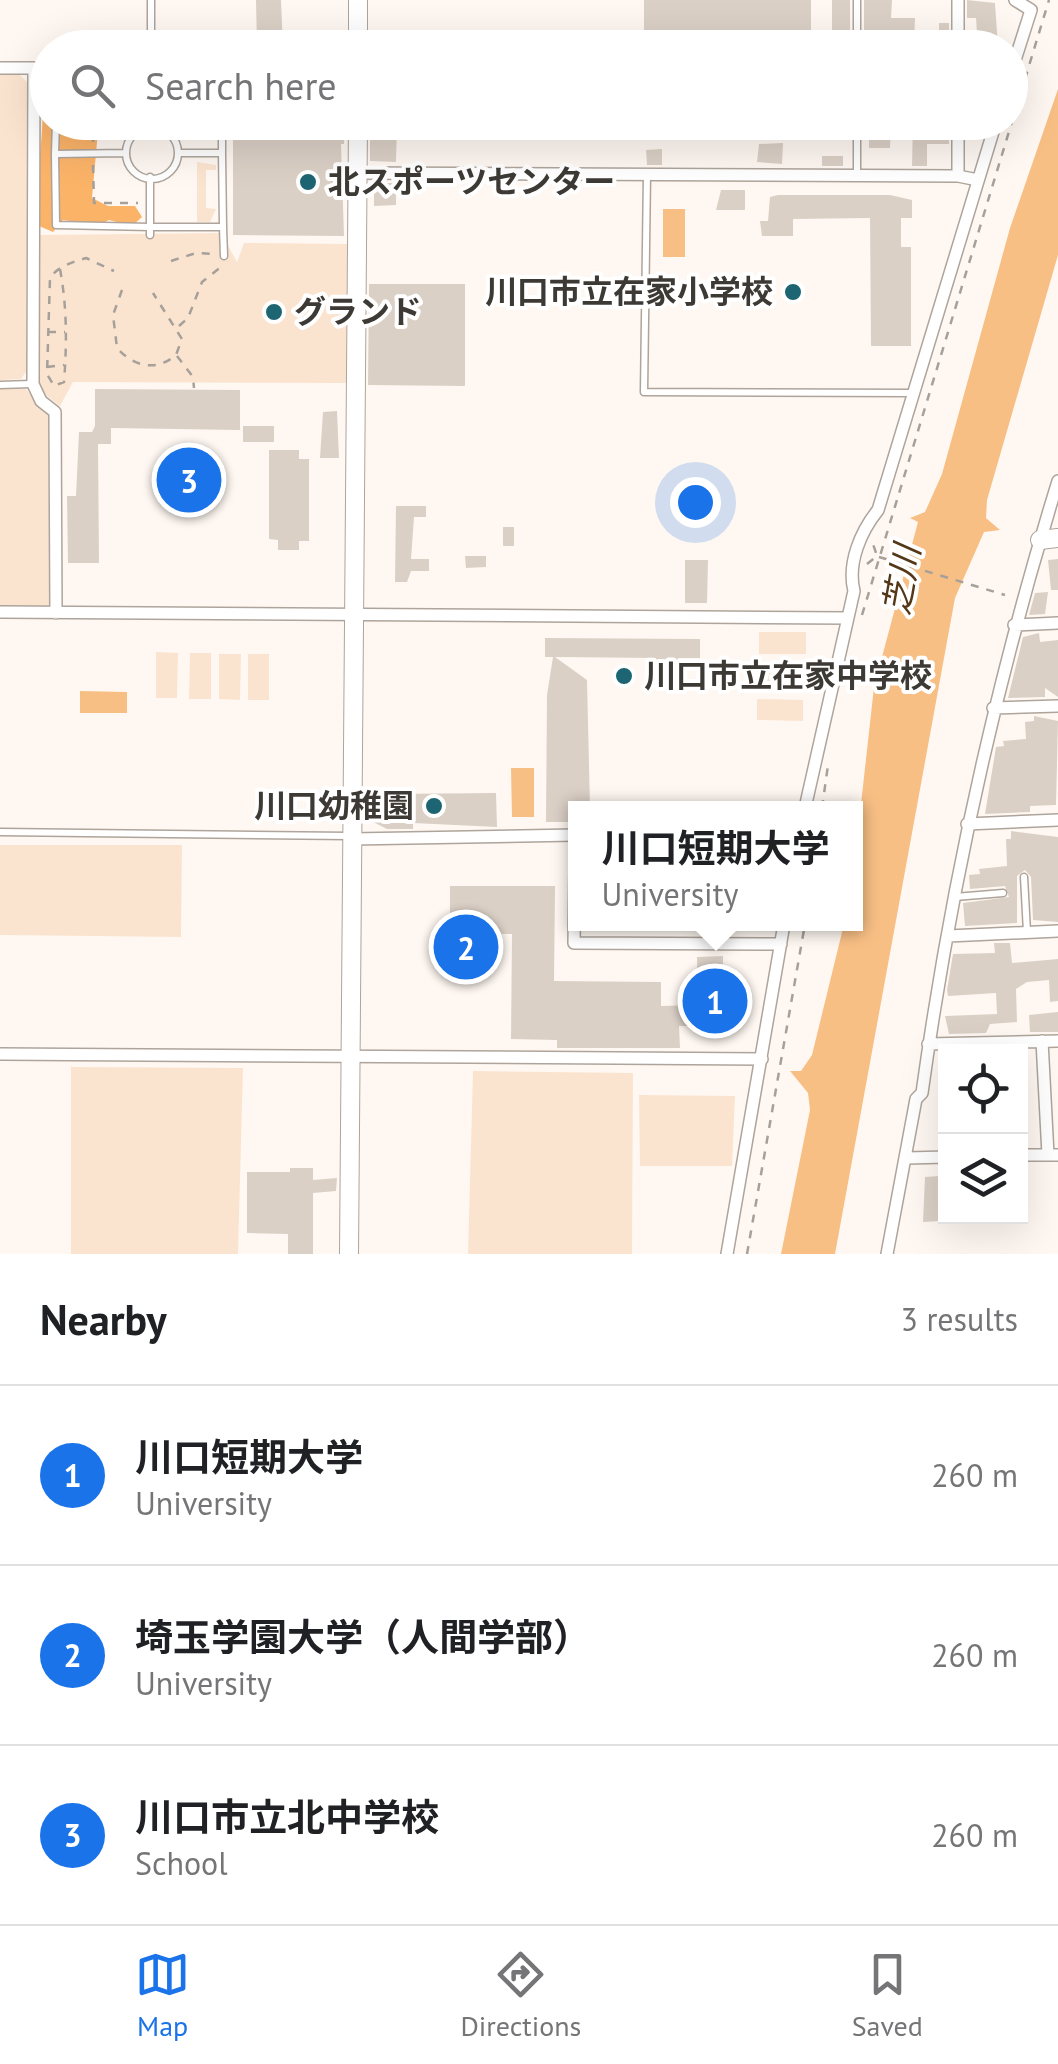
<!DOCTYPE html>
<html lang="en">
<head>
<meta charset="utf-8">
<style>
	body { margin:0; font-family:"PT Sans","Noto Sans JP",sans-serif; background:#f6f6f6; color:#202124 }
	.controls { position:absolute; right:30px; bottom:30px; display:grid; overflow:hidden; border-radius:0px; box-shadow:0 10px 40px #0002 }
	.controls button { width:90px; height:90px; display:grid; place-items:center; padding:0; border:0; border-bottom:2px solid #e0e0e0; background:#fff; color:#202124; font:50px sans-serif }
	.you { position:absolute; left:695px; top:502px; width:35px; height:35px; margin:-25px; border:8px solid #fff; border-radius:50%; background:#1a73e8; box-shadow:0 0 0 15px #1a73e833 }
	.badge { display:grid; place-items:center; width:65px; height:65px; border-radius:50%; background:#1a73e8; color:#fff; font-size:32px; font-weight:700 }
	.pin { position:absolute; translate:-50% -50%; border:5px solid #fff; box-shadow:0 2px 10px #0006 }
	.popup { position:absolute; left:568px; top:801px; width:295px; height:130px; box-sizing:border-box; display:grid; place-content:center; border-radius:0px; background:#fff; filter:drop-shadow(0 2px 8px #0005); font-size:32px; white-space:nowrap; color:#757577 }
	.popup b { font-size:38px; color:#202124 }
	.popup::after { content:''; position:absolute; left:50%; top:100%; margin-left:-20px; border:20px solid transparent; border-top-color:#fff }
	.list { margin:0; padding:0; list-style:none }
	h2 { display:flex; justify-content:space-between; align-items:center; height:130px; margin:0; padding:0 40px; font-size:42px }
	h2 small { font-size:32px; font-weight:400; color:#757577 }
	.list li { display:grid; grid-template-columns:65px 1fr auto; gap:30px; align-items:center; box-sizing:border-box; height:180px; padding:0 40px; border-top:2px solid #e0e0e0 }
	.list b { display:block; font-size:38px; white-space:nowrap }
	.list p { margin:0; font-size:32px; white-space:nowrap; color:#757577 }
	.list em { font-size:32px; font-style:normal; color:#757577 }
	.icon { flex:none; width:55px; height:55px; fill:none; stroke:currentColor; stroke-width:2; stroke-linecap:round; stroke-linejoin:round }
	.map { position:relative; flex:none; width:1058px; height:1254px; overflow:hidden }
	.search { position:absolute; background:#fff; box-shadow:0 10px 40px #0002; left:30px; right:30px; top:30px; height:110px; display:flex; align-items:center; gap:25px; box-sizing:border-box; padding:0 35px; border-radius:55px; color:#757577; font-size:38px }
	.sheet { height:670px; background:#fff }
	nav { display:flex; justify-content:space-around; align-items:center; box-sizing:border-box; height:140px; border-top:2px solid #e0e0e0; background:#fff; font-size:28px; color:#757577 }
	nav a { display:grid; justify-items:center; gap:5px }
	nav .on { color:#1a73e8 }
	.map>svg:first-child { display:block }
</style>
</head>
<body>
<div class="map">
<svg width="1058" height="1254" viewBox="0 0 1058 1254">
	<rect width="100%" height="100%" fill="#fff8f2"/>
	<!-- green -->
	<path fill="#fbe4cf" d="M0,74H19L27,82L26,372L21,379L0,380Z
		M197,162L216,165V170H206V208L216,209L210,222H197Z
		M221,233L237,262L244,243L348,244L347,383L73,382L60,406L39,390V235Z
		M0,389H26L52,420L55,601L44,608H0Z
		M759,632H806V654H759Z
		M156,652L178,653L177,698H156Z
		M190,653H211V699H189Z
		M219,654H241L240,700L219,699Z
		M248,654H269V700H248Z
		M759,661H806V682H759Z
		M757,699L803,700V721L757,720Z
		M0,845H182L181,937L0,935Z
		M71,1067L243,1068L238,1254H71Z
		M473,1071L633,1073L632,1254H468Z
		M639,1095L735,1096L732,1166H640Z"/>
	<!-- forest -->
	<path fill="#fbb368" d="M47,66L48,122L91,123L98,131L92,198L108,206H135L142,217L132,226L109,220L99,225L63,220L53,232L39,226C32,174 50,125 39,75Z"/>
	<!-- water -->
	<path fill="#f8bf85" d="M1058,89V255L987,500L986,518L1000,530L984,532L955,598L835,1254H781L810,1110L808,1093L790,1071H801L812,1055L844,924H855V858L874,687L918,522L910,518L925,512L942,474L1010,228Z
		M663,209H685V257H663Z
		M80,691L127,692V713H80Z
		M511,768H534V817H512Z"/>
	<!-- building -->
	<path fill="#dbd0c6" d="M256,0H281L283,48H257Z
		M644,0H811V33H832V0H850V48H700V42L644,48Z
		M864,0H892L891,18H915L914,48H864Z
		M967,0L995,3L998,47L978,48L976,18H967Z
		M939,23H949V45H939Z
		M233,122H344V144H341L344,236L233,235Z
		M370,122H397L396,162L370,161Z
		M869,122H891L890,148H869Z
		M913,122H949V144H927V166H912Z
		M783,143L782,164L757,162L759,144Z
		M662,149V165H647L646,150Z
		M822,156H843V166H822Z
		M374,183H396V205L374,206Z
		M721,190H745V210H716Z
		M778,195H890L912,200V218H901V247H911V346H871L870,218L793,219V236H762L760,221H768L770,197Z
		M369,284H465V386L368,385Z
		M95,389L240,390V430L111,428V444H98L99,563H68L67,496H76L79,432H92L95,426Z
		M337,411L339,458H320L323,412Z
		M243,426H274V442H243Z
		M269,450H299V459H309V541H299V550H278V540L269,539Z
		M396,506H426V517H414L411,559H429V571H411L407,582H395Z
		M503,527H514V546H503Z
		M465,556H486V567L466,568Z
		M1058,559V590H1051L1048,560Z
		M685,560H708L707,603H685Z
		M1048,592L1045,614L1029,615L1035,593Z
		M1039,633L1040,642L1058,640V697L1045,688V697L1008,698L1023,637Z
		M545,638L700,639V658H678V665H656V658L555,657L587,680L590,808H575V822H546L547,695L553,657H545Z
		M1034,716L1058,721L1056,805L1030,806V812L985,814L996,747L1004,746L1003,741L1026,739L1025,722L1034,721Z
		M496,793L497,827L413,823V829H387L369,820L367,806L388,794Z
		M1011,831L1058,837V922L1033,920L1031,877L1025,870L1017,876V923L965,926L963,903L1009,897L1005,886L970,889L969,875L980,874L979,869L1007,866L1006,839H1011Z
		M450,886H555L554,981L661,982V1006L698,1005L697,957L723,956V1011H728V1021L724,1026H679L680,1048H557V1040L511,1039L512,934L450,933Z
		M994,943H1010L1012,963L1058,959V1001L1050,1002L1049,980L1027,982L1016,989L1017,1022L990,1024L986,1033L949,1034L945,1016L997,1014L996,993L948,996L947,990L953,954L995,953Z
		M1058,1012V1032H1030L1029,1015Z
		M290,1168H313V1180L337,1178L336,1191L313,1193V1254H288V1234L247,1233V1172H290Z
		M939,1176L941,1221L923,1222L925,1177Z"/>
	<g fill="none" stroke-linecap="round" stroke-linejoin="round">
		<defs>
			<path id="lane" d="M151,48V0
				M857,48V0
				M126 153a26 26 0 1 1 52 0a26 26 0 1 1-52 0Z
				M126,153L55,154L56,225L150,227V235
				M222,153V122
				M55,154L56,122
				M647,174L644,392L913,393
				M857,175V122
				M150,177V227H223L222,153H178
				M223,227L224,256
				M0,385L31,384
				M0,832L349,836
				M1024,877L1027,932
				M955,897L1003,893"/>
			<path id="street" d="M958,48V0
				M0,68H34L33,384L41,401L55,412L56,613
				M1010,76L1031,10L1015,0
				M357,173L958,176L978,180
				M958,176V122
				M0,612L847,618
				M1014,625L1058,623
				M993,708L1058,706
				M805,808L854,591C847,563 861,531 878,510L996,122
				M967,824L1058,820
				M352,839L575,835
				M575,873L574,943L781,944
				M948,936L1058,931
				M1042,1041L1048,1155
				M928,1044L1058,1041
				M0,1054L762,1059
				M1020,1155H1058
				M907,1158L946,1157
				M727,1254L784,924
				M887,1254L916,1099L922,1093C951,884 996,682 1058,481"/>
			<path id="secondary" d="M358,48V0
				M1040,540L1058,538
				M349,1254L358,122"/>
		</defs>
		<!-- lane casing -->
		<use href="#lane" stroke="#aea49b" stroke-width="9"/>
		<!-- street casing -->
		<use href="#street" stroke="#aea49b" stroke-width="14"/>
		<!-- secondary casing -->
		<use href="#secondary" stroke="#aea49b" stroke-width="20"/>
		<!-- path -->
		<path stroke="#a6a09b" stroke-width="2.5" stroke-dasharray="8 8" stroke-linecap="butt" d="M93,142L94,122
			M93,165L94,203H138
			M171,261L196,253L212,254
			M60,269C67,307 67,343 64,382L54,386L47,374L50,278C58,266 73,262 86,258L114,271
			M122,290L113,315L117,348C134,367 156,372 176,355L182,339L153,293
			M179,326L188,318L202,282L222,266
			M48,332H65
			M177,356L193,377L194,388
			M47,367L64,365
			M879,557L1005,595
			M867,564L877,556L873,544
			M862,615L1049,0
			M822,808L828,765
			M747,1254L805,924"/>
		<!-- lane -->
		<use href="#lane" stroke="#fff" stroke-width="6"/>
		<!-- street -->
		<use href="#street" stroke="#fff" stroke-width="11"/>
		<!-- secondary -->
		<use href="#secondary" stroke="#fff" stroke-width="18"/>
	</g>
	<!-- markers -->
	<g fill="#1e6574" stroke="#fff" stroke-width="4">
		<circle cx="308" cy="182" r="10"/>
		<circle cx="793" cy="292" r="10"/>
		<circle cx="274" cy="312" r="10"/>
		<circle cx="624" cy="676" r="10"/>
		<circle cx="434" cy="806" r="10"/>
	</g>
	<g text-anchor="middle" stroke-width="8" stroke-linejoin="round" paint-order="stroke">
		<!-- poi labels -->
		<g font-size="32" font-weight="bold" fill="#3d3935" stroke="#fff" text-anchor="start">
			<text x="328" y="193">北スポーツセンター</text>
			<text x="773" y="303" text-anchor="end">川口市立在家小学校</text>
			<text x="294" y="323">グランド</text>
			<text x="644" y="687">川口市立在家中学校</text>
			<text x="414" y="817" text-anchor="end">川口幼稚園</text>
		</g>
		<!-- water labels -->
		<g font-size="35" font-style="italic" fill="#543717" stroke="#fff">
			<text transform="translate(902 580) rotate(-80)" y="12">芝川</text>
		</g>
	</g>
</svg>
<div class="controls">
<button><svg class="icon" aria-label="locate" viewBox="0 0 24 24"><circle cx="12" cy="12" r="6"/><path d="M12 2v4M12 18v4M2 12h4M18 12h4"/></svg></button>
<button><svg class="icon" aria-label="layers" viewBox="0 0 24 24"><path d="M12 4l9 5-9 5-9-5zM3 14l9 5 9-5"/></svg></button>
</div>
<div class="you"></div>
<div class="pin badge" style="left:715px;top:1001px">1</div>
<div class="popup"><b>川口短期大学</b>University</div>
<div class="pin badge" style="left:466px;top:947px">2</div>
<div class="pin badge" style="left:189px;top:480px">3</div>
<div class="search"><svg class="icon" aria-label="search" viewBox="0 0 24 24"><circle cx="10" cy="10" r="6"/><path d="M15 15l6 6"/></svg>Search here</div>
</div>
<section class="sheet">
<h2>Nearby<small>3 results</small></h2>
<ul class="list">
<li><span class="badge">1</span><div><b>川口短期大学</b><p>University</p></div><em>260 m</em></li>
<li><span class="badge">2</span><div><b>埼玉学園大学（人間学部）</b><p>University</p></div><em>260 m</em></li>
<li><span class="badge">3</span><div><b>川口市立北中学校</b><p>School</p></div><em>260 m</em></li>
</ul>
</section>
<nav>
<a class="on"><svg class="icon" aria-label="map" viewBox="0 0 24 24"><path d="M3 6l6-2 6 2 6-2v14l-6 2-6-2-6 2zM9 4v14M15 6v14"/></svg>Map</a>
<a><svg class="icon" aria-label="directions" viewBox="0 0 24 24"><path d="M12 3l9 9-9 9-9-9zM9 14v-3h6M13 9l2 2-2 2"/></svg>Directions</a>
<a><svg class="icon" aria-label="saved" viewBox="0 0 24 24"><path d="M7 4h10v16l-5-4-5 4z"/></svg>Saved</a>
</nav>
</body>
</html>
